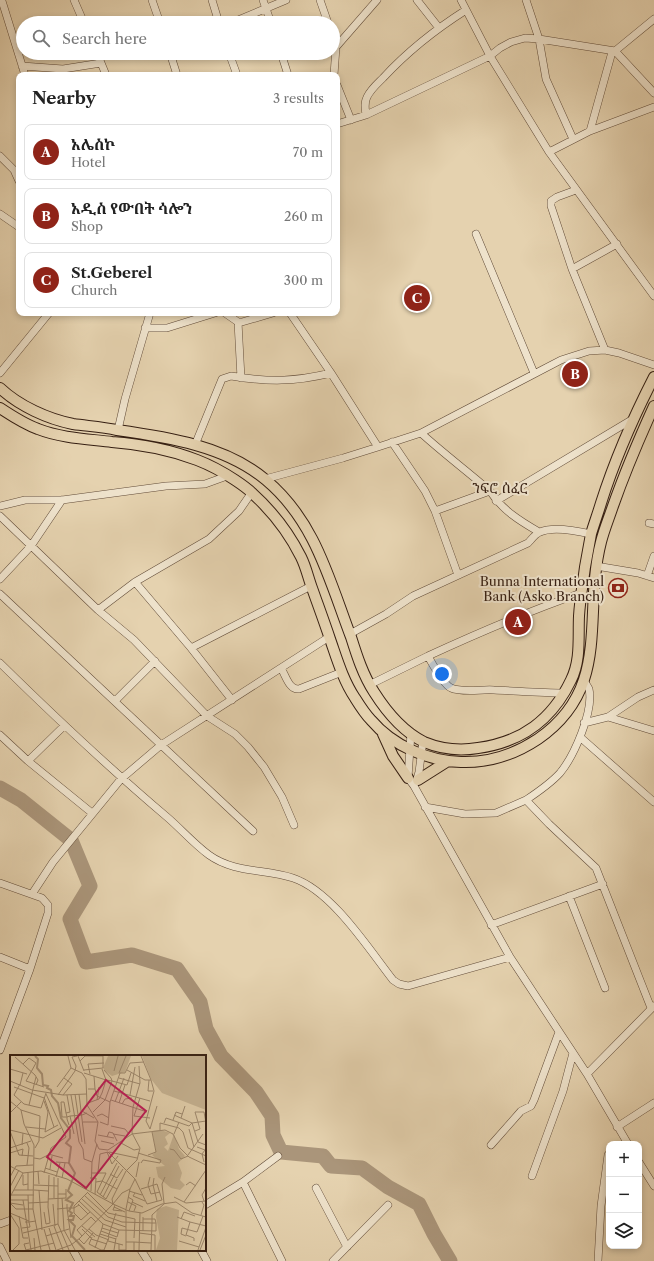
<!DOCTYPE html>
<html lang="en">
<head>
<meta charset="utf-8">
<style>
	body { margin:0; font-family:"Libre Caslon Text","Noto Serif Ethiopic",serif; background:#f2f2f2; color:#222 }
	.controls { position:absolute; right:12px; bottom:12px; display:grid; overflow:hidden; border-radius:8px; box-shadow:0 2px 6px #0003 }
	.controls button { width:36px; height:36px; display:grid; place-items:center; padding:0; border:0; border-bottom:1px solid #e0e0e0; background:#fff; color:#222; font:20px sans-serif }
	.you { position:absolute; left:442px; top:674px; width:14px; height:14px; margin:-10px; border:3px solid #fff; border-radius:50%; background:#1a73e8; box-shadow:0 0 0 6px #1a73e833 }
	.badge { display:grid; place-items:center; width:26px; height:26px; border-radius:50%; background:#8f2418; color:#fff; font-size:13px; font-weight:700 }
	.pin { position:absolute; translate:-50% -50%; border:2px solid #fff; box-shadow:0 1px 4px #0006 }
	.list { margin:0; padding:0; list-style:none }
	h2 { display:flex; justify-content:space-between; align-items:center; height:52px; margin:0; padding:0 16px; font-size:17px }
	h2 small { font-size:13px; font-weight:400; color:#767676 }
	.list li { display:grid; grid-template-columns:26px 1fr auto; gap:12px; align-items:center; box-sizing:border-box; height:56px; margin:0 8px 8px; padding:0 8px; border:1px solid #e0e0e0; border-radius:8px }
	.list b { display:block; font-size:15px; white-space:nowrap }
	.list p { margin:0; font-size:13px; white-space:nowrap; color:#767676 }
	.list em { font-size:13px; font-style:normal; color:#767676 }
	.icon { flex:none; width:22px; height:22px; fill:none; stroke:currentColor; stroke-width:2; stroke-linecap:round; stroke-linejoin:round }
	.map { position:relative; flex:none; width:654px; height:1261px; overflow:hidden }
	.search { position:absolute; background:#fff; box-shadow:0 2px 6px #0003; left:16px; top:16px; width:324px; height:44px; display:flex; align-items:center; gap:10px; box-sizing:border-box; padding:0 14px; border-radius:22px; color:#767676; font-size:15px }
	.panel { position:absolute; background:#fff; box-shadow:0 2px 6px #0003; left:16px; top:72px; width:324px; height:244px; border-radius:8px }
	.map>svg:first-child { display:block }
</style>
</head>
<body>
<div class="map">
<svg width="654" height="1261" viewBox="0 0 654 1261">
	<rect width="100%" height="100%" fill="#e5d2af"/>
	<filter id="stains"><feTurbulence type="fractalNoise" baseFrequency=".005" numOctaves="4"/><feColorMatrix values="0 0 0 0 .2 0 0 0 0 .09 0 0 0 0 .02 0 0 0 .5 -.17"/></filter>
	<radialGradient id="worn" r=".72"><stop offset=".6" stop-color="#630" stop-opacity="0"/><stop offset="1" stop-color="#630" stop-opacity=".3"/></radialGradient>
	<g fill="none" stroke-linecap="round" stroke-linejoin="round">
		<!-- river -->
		<path stroke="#aa957a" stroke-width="15" d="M0,788L21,800L71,840L90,886L70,919L86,962L132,955L177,969L200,1002L206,1029L221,1056L256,1092L272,1116L273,1135L281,1152L323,1156L331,1166L362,1168L388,1187L419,1204L434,1234L450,1261"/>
		<defs>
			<path id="street" d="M74,0L84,23
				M152,0L160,23
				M212,0L219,23
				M263,0L271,23
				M320,0L328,23
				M417,0L439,28
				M461,0L490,56L549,152L654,296
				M526,0L539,39L546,79L573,139
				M2,1L25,75
				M231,23L286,0
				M333,37L336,47
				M615,51L654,93
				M97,53L106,75
				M170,53L177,75
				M229,53L237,75
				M281,53L288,75
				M22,66L63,69L101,63
				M334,75L336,47L377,0
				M337,85L351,120
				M366,115C365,108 364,103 367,97C371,89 377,84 383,78C407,52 436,29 466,10
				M337,124L366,115L490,56L500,48L511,42L525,38L539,39L615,51L654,19
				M590,131L612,52
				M549,152L590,131L654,107
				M0,156L14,170L19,181
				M0,214L19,227
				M476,234L534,373
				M572,269L551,206V201L557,197L576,190
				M225,313L238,322H242L273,313
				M238,322L241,378
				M145,328H167L215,313
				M605,350L572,269L617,244
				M0,373L49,313
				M118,430L125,399L150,313
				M421,433L561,360L589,351L605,350L619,353L654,365
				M392,442L425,491L435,511
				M195,445L222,379L231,376C269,382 294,382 331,373
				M378,447L421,433C443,453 467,471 490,491
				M265,479L343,458L378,447L331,373L290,313
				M496,501L633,419
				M0,506L25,500H62L166,486L205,484L227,476
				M0,516L98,610L134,640L207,716L235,734L248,747L264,767L282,797L294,825
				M649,523L654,524
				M596,566L638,573L654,578
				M458,575L435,511L490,491C502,510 520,521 539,532
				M647,576L654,556
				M0,579L31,546L62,500
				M135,582L191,648L232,700
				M0,594L253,831
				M98,610L135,582L209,539L239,511L252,492
				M350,634L386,614L413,596L528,543C531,540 535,534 540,532C553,526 578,531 591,534
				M191,648L311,586
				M0,663C54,716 109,768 167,817C181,829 194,844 209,855C234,873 265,869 293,878C332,891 368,948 393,980L399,984L408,986L510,957
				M281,668C286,676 289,690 299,689L342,672
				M584,681C586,684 588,687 589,689C594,711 574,756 560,773C550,784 538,792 526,800L549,824L596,868L651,1008
				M369,685L428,656
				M564,693C541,693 518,691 494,690C482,689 462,693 451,688C443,684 433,665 428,656C478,633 529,611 581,593
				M115,701L155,661
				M608,717L638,697L654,690
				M584,723L608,717L654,731
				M411,733L408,778L414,786L510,957L587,1074L628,1144
				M0,735L28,761L92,813
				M580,737L654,802
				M28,761L64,726
				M416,782L419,772L423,741
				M425,807L465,814L496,813L526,800
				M0,883L42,898L48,905V913L30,969L0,1050
				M32,894L53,862L121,779L161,745L329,637
				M569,896L605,988
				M491,925L603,884
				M0,957L30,969
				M587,1074L654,1006
				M617,1127L654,1103
				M491,1145L521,1111L531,1106L534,1100L559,1032
				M639,1162L654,1186
				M532,1176L563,1091L573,1053
				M243,1182L282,1261
				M316,1188L347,1247
				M205,1205L243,1182L278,1156
				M0,1224L11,1220
				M0,1247L7,1261
				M73,1250L79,1261
				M141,1250L148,1261
				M201,1250L207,1261
				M333,1261L388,1205
				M598,1261L601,1206L608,1155"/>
			<path id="primary" d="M0,388C19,406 48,419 73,424C87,426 102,427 117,430C167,437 226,446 266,480C315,521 329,579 351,637C357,656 363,675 374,692C386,711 404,732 424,742C441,749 460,751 478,748C522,742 552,720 571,680C581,660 578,638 579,616C580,599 583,583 585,567C587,556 589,545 591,534C594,524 598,513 601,503C615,459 633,418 654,377
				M0,408C12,416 24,424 38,429C61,438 87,439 112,442C139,444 171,450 197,460C210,465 223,472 235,480C241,484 247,488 252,493C272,511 289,533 301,557C306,567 308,577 312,588C318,605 324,621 330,639C337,659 343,680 355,698C360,706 365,714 371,720C393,746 428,761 461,762C490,763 514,755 538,739C613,687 582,616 601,542C604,530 609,518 613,506C625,472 639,439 654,406
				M383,734L393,756L408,778
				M418,780L448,761"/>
		</defs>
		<!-- street casing -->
		<use href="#street" stroke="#624c39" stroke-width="8"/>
		<!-- primary casing -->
		<use href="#primary" stroke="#361f12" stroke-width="12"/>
		<!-- street -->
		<use href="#street" stroke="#eee2cb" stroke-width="7"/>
		<!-- primary -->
		<use href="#primary" stroke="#e5d2af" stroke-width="10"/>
	</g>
	<!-- icons -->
	<defs>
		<symbol id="bank-ring" viewBox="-11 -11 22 22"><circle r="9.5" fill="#eee2cb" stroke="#8f2418" stroke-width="1.5"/><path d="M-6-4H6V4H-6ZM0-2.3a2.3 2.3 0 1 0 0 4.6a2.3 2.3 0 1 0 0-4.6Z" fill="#8f2418"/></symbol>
	</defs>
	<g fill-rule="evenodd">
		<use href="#bank-ring" x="607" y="577" width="22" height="22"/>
	</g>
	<g text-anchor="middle" stroke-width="4" stroke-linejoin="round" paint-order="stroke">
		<!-- poi labels -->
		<g font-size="13" fill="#361f12" stroke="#eee2cb" text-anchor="end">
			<text x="604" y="586">Bunna International<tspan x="604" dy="15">Bank (Asko Branch)</tspan></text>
		</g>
		<!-- neighbourhood labels -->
		<g font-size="14" fill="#361f12" stroke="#eee2cb">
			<text x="500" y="493">ንፍሮ ሰፈር</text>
		</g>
	</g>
	<!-- overview -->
	<g transform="translate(10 1055)">
		<rect width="196" height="196" fill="#e5d2af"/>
		<path d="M132,1H196V55L152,38L141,24ZM151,75L160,78L155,82L158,89L154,92L158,96L164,79L169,94L175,101L168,108L172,118L170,125L175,130L170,135L161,133L148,122L146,112L155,111L142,100L146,97L142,76ZM156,151L169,155L167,195H146L150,183L146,162L147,154Z" fill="#c7b494"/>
		<path d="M98,1H121L115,17L102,21L95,16L93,13Z" fill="#c7b494"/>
		<path fill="none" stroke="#aa957a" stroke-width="2" d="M25,1L28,4L27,13L32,19L33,30L38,31L37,33L41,35L42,41L48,48L51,63L60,75V83L56,88L61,92L59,108L65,118L58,136L62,140L56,145L63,148L59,156L62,158L60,161H64L63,165H59L65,171L62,181L75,195"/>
		<path fill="none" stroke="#9f8a70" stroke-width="1" d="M58,1L61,13L72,18L76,24L77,50L88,67L85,86L89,94L98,95L122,79L155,75L163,79L170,93L179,102L196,110M68,1L74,16M131,1L141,25M5,2L25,20L28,25L26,30M70,6L75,1H93M13,9L19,3L26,8L16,26L34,32M0,14L17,19M74,15L93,13V1M94,15L101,23L102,26L96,25M117,15L135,25H141L144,36L136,66L140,74M104,16L108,1M74,18L96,25M109,18L116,1M80,19L78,9L94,8M84,21L85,34M109,23L130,29M139,25L138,36H143M0,26L22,35L53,40L62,29L54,23M10,29L4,40L14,49L31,53L36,38M10,30L13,18M4,32L34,43M47,32L61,13M78,34H85L87,41L100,47M104,36L140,46M65,39L72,87M69,39L75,89M48,40L65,16L66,11L62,2L67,1M53,40L77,39M61,40L69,87L73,94L74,104L82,107M120,40L125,12M34,42L44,72M87,45L89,32M101,45L137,57M0,46L11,55L14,69L24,90L23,154L31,195M34,46L38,57L35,77M105,47L114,23M78,48L89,44L92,38L96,25L92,14M109,48L115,30M112,49L115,44L122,43M19,50L26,22M11,55L30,61L29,86L25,93M72,56L84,63M83,57L95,45L102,26L117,30L121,18M0,58L11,47M56,58L60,57L57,40M60,61L64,79M87,61L92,59L99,63M124,61L130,43M124,61L140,63M171,63L175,51M163,65L166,57L172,59M73,67H88M90,67L98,70L100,47L110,18H115L120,8L134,7M154,68L156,63L179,71L182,68L164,60M182,68L188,87L196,90M182,68L196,66M59,70L57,64V62L56,58L54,47H51L52,62H57L60,61L72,60L77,58M101,71L115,74L119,79M16,72L35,74M140,74L147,51M179,74L184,92M0,75L33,83L51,73M150,75V68L169,73L173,77L178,93L196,101M0,76L9,100L23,101M185,76L190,74L185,57H194L196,68M35,77L48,70M122,78L123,52L130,28L129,11M103,79L115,81M164,79L169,67M88,80L104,83M97,82L99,77L103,78L107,86M91,86L104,89M17,88L19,93L17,110M111,88L124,95L129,94M12,90L13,78M187,92L195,95L192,99L194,107M0,93L21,86M160,94L164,95L171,104L178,101M97,97L102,109L108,101M98,97L125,124M99,97L127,103M0,98L13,94L12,101M128,98L151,105L150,108M38,99L53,103M138,100L146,97L142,77M178,100L193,79M24,103L30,104L38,100M46,107L59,108M131,108L133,105L150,108M0,111L13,118L31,116L57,124L103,149L112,138L120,134L125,124L137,149L152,145L147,129L131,134M35,113L47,117M40,114L42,101M28,116L29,129M88,117L90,99L98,97M18,118V135M34,118L41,93L56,82L36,39M81,118H96M96,118L87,137L96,144L107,124M100,119L107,123L113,114M13,120V130L18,129M0,122L6,111L23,110M46,122L50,108M126,122L129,107M140,122L138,130L141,139L150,137M48,123V169L59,195M52,123L55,108M80,123H86L85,139M144,123L143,130L147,146M86,127L92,126L107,134M24,130L48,131M176,130L180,127L186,131M0,132L9,115M4,135H23M24,135L38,136M29,135L32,175M81,136L82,107L87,89M119,136L132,140M78,137L64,151V158L71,165L80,157M78,138L98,158L125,164L124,183M125,138L123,141L135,146M48,139H56V134M1,140H24M18,140L19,167L26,166M90,140L107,108M75,141L98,162L112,167L142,168L141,195M0,142L13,118M93,142L109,111M118,142L123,145L119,156M164,142L176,148L196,146M44,143V122M52,143L54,175L65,195M38,144L56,143V139M72,144L95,165L116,172M0,145H18M13,145L21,195M69,146L93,169L109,175L146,176V168H142V164H133M194,146L192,140L196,133M118,147L126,151L124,156M122,147L133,152M174,147L196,115M0,148L13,150M18,148L38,147M154,148L152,129L155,122M1,149L6,154H23M43,149L45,171M57,149V153H64L69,150M68,149L78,159M103,149L119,156L132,158L152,149L166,147L182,158L196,162M105,150L103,155L112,156M104,152L115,157M47,154L57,153L61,183M116,154L120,134M34,157L36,169L40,168L38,152L39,120M0,158L19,166M0,159L9,173V189L3,195M191,160L194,150L192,147M9,161L13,183H18M167,162L180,167L176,180L184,183V186M171,164L174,157L185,161M180,167L196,171M146,168L145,164H142V160L155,148M93,169L92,173L108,178M44,171L53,195M72,171L85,182M12,173L20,172L19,167H15M39,173L46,195M34,174L40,195M72,174L81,183M79,174L86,180L99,185M91,176L107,182L109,175M133,176V162M13,178L48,169M129,178L145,180V195M90,179L106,184M36,181L59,174M72,181L67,175L81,162L86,167M176,181L171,179L172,173L187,177L193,161M82,182L79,189L91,195H94L99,182M98,182L106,158M24,183L25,195M69,184L74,189L83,178M81,184L97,189M98,186L113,190M169,186L189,192M116,187H124V195M124,187L141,188M19,188L14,189L16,195L44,188M109,189V195H116M85,193L92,173M47,195L61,190L70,183L103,149L102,144L116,116L127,105L130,93L122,78M104,195L106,183M116,195V155M129,195L130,158M188,195L196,172M190,195L196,180"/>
		<path fill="#c2185b" fill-opacity="0.15" stroke="#c2185b" stroke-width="2" d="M96,25L136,56L76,133L37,102Z"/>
		<rect width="196" height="196" fill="none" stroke="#361f12" stroke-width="2"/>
	</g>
	<rect width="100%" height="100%" filter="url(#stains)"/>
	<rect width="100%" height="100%" fill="url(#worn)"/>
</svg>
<div class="controls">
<button>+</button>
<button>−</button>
<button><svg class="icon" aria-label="layers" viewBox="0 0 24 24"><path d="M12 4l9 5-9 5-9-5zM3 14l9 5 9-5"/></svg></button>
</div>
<div class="you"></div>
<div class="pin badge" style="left:518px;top:622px">A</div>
<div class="pin badge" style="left:575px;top:374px">B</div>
<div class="pin badge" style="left:417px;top:298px">C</div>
<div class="search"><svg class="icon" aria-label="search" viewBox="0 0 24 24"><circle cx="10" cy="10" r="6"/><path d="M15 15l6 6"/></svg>Search here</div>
<section class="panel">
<h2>Nearby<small>3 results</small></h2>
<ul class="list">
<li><span class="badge">A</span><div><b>አሌስኮ</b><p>Hotel</p></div><em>70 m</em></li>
<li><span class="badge">B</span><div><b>አዲስ የውበት ሳሎን</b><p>Shop</p></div><em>260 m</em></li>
<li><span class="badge">C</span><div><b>St.Geberel</b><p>Church</p></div><em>300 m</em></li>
</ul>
</section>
</div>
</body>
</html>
